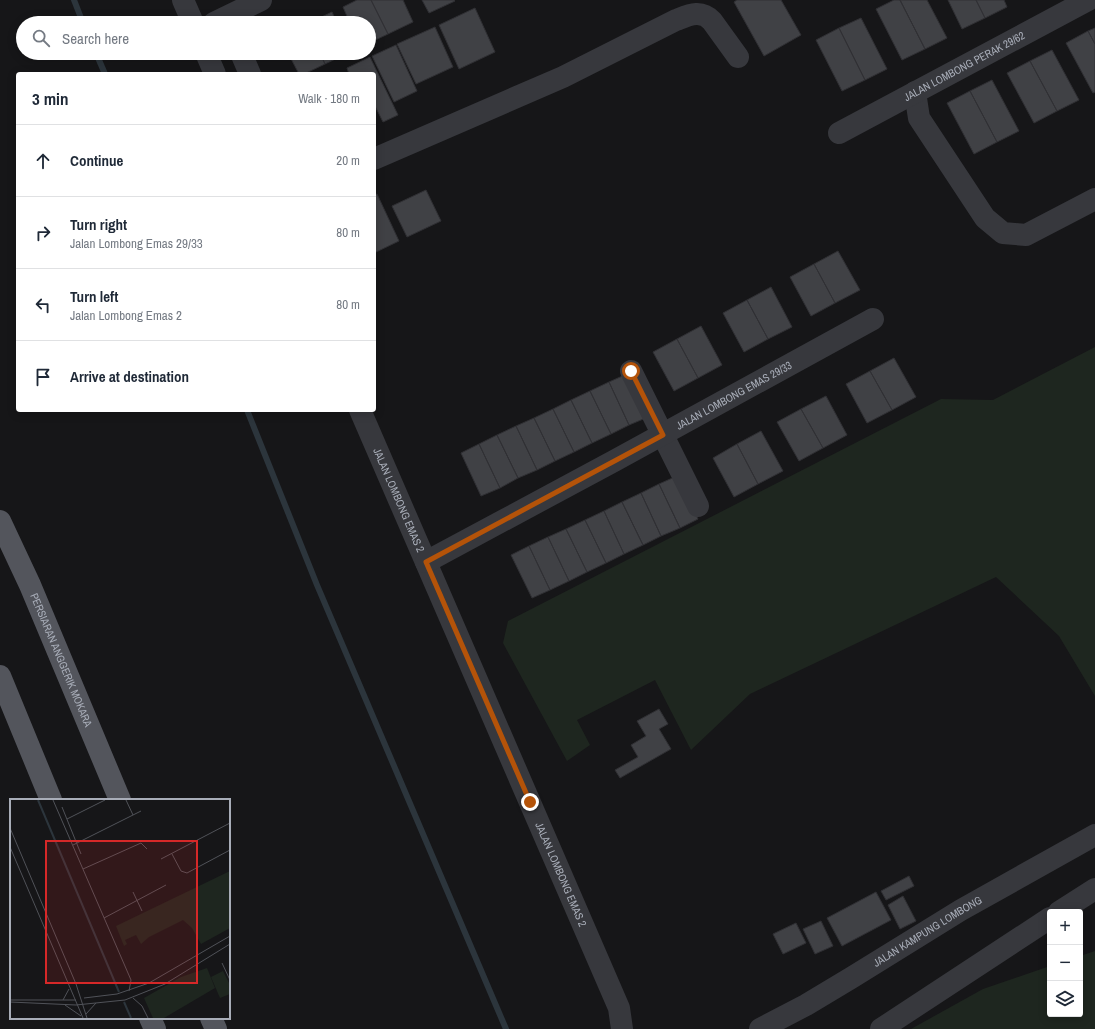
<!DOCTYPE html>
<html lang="en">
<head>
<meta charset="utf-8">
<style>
	body { margin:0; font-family:"Archivo Narrow",sans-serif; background:#f6f6f7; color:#1f2937 }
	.controls { position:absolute; right:12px; bottom:12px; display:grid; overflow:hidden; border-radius:4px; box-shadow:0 2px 10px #0003 }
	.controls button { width:36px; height:36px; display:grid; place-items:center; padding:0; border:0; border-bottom:1px solid #e0e1e3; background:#fff; color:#1f2937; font:20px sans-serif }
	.stop { position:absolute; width:12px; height:12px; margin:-9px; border:3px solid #b45309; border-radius:50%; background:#fff }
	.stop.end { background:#b45309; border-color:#fff; box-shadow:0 1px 4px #0008 }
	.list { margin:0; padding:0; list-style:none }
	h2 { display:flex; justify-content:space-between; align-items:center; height:52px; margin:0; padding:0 16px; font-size:17px }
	h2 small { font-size:13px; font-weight:400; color:#747a83 }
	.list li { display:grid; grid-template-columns:26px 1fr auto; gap:12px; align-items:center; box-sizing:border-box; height:72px; padding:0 16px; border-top:1px solid #e0e1e3 }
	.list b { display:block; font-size:15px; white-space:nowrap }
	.list p { margin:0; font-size:13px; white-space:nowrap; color:#747a83 }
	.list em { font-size:13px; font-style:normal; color:#747a83 }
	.icon { flex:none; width:22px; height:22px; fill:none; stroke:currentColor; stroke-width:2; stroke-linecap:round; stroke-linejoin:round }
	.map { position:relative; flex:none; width:1095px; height:1029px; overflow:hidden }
	.search { position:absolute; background:#fff; box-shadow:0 2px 10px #0003; left:16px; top:16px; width:360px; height:44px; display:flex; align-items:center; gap:10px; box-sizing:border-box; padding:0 14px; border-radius:22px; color:#747a83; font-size:15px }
	.panel { position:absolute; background:#fff; box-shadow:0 2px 10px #0003; left:16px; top:72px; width:360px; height:340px; border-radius:4px }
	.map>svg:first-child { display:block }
</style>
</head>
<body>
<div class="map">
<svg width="1095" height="1029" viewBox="0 0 1095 1029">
	<rect width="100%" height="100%" fill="#161618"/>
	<!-- green -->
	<path fill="#1e261f" d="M1095,347V696L1059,636L996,577L750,694L691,750L655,680L577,720L590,745L567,761L503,643L508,621L941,399L993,400Z
		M1095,951V1029H911L983,989L1050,966V1014H1080V956Z"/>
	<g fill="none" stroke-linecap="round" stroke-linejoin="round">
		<!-- stream -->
		<path stroke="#2c353c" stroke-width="6" d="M74,0L83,23
			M96,53L105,74
			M247,410L317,585L506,1029"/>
	</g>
	<!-- building -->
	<path fill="#404145" stroke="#303034" d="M357,0H371L388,34L369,43V23H350L343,7Z
		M371,0H403L413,22L388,34Z
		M422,0H454L455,1L429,13Z
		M737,0H781L801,35L764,56L734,2Z
		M894,0H900L925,49L902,60L876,9Z
		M900,0H927L947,38L925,49Z
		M948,0H976L985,18L962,29Z
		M976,0H1004L1007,7L985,18Z
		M475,8L495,52L459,69L439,25Z
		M332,12L337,23H309Z
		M861,18L887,69L865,80L839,28Z
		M435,27L453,67L416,84L397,44Z
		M839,28L865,80L842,91L816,40Z
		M1095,28V44L1088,31Z
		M1088,31L1095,44V92L1093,93L1066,43Z
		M396,45L417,91L394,102L372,56Z
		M1052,50L1079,100L1057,111L1030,61Z
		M288,53H320L325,64L304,74H299Z
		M320,53H348L325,64Z
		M370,57L398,115L383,122L375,106H374V74H349L347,68Z
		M1030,61L1057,111L1034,123L1007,73Z
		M992,80L1019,131L997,142L970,91Z
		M970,91L997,142L974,154L947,103Z
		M426,190L441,221L407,237L392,206Z
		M377,194L399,241L374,253V195Z
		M838,251L860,290L835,303L814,264Z
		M814,264L835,303L811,316L790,277Z
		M771,287L792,327L768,339L747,300Z
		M747,300L768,339L744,352L723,313Z
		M701,326L722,365L698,378L677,339Z
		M677,339L698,378L674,391L653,352Z
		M894,358L916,397L892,410L870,371Z
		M870,371L892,410L867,423L846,384Z
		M627,374L648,417L629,425L609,382Z
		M609,382L629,425L611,434L590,391Z
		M590,391L611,434L592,443L571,400Z
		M826,396L847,435L823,448L801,409Z
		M571,400L592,443L574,452L553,409Z
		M553,409L574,452L555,461L534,418Z
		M801,409L823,448L799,461L777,422Z
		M534,418L555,461L537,470L516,426Z
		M516,426L537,470L518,478L497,435Z
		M761,431L783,471L758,484L737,444Z
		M497,435L518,478L500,488L479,444Z
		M479,444L500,488L481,496L461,453Z
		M737,444L758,484L734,497L713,458Z
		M677,476L698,519L680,528L659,484Z
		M659,484L680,528L661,536L641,493Z
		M641,493L661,536L643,545L622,502Z
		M622,502L643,545L624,554L604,511Z
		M604,511L624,554L606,563L585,520Z
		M585,520L606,563L587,572L566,529Z
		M566,529L587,572L569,581L548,537Z
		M548,537L569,581L550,590L529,546Z
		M529,546L550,590L532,598L511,555Z
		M659,709L668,724L659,729L671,749L620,778L615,770L638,757L631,745L646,736L637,721Z
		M909,876L914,886L886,900L881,891Z
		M876,892L891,920L842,946L827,918Z
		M903,896L916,921L900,929L888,905Z
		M821,921L833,946L815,954L803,929Z
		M796,923L806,943L783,954L773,934Z"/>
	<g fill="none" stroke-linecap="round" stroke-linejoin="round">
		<!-- minor -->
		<g stroke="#37383d" stroke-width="22">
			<path d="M183,0L193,23"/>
			<path d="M214,23L261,0"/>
			<path d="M206,53L215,74"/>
			<path d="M241,53L250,74"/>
			<path d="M915,92L919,118L985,218L1003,233L1026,235L1095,199"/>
			<path id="s1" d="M839,133L1088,0"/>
			<path d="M374,159L563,77L676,20C689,15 701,9 712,21L738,57"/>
			<path d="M631,371L698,506"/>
			<path id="s2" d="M360,410L619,1008L622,1029"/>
			<path id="s3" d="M426,562L614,461L873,319"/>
			<path d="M1059,912L1095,889"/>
			<path id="s4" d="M760,1029L806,1005L851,978L961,910L1095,835"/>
			<path d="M881,1029L1050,918"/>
		</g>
		<!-- major -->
		<g stroke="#53555c" stroke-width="22">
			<path id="s5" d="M0,521L30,585L120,800"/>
			<path d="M0,676L51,800"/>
			<path d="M150,1018L155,1029"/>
			<path d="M211,1018L216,1029"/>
		</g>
	</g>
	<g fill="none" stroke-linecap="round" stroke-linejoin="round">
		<!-- route -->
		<path stroke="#b45309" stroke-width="5" d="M530,802L426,562L663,435L631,371"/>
	</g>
	<g text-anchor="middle" stroke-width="3.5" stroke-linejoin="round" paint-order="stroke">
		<!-- street labels -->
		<g font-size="11" fill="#a8adb8" stroke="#111113">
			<text dy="4" stroke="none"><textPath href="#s1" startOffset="142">JALAN LOMBONG PERAK 29/62</textPath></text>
			<text dy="4" stroke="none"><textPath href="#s3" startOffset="350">JALAN LOMBONG EMAS 29/33</textPath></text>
			<text dy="4" stroke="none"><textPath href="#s2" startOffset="98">JALAN LOMBONG EMAS 2</textPath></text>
			<text dy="4" stroke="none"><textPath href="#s5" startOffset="152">PERSIARAN ANGGERIK MOKARA</textPath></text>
			<text dy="4" stroke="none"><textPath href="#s2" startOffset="506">JALAN LOMBONG EMAS 2</textPath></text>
			<text dy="4" stroke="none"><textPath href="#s4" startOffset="194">JALAN KAMPUNG LOMBONG</textPath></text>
		</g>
	</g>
	<!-- overview -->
	<g transform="translate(10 799)">
		<rect width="220" height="220" fill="#161618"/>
		<path d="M220,72V129L191,145L182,129L173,121L139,138L131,145L126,136L115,141L117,145L114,147L106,127ZM197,169L205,189L154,219H143L134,199L171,178ZM213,172L220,186V195L210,199L201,178Z" fill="#1e261f"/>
		<path fill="none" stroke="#2c353c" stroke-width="2" d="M28,1L109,193M114,203L121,219"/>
		<path fill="none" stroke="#505258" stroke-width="1" d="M43,1L121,181L119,192M116,1L123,16M52,8L71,55M57,20L95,1M0,29L66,185L77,219M63,46L131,12M0,48L73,219M162,55L171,72L177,74L220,51M151,60L220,24M73,70L131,44L137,50M123,93L132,112M94,119L156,86M212,164L220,181M74,199L107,195L139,184L220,137M123,199L132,207L138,219M0,201H66M53,201L59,190M0,203L66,206L115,201L155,185L220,145M55,206L71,217M76,215L86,204"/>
		<path fill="#d62828" fill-opacity="0.15" stroke="#d62828" stroke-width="2" d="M36,42H187V184H36Z"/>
		<rect width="220" height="220" fill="none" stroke="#a8adb8" stroke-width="2"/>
	</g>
</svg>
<div class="controls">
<button>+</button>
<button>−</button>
<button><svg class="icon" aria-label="layers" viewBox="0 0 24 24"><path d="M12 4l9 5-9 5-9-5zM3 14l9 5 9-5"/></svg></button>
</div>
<div class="stop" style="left:631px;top:371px"></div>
<div class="stop end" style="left:530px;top:802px"></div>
<div class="search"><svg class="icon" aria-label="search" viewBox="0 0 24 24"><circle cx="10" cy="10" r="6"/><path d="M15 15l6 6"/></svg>Search here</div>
<section class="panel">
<h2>3 min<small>Walk · 180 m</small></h2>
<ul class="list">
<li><svg class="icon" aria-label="ahead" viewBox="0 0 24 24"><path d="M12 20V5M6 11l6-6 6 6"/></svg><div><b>Continue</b></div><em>20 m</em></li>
<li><svg class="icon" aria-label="right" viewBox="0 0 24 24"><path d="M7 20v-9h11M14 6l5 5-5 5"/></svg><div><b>Turn right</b><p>Jalan Lombong Emas 29/33</p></div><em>80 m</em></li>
<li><svg class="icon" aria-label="left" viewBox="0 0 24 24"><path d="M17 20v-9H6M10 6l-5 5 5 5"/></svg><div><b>Turn left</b><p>Jalan Lombong Emas 2</p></div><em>80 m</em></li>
<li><svg class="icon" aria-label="arrive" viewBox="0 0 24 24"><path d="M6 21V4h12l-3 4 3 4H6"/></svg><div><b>Arrive at destination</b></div></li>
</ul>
</section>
</div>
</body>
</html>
